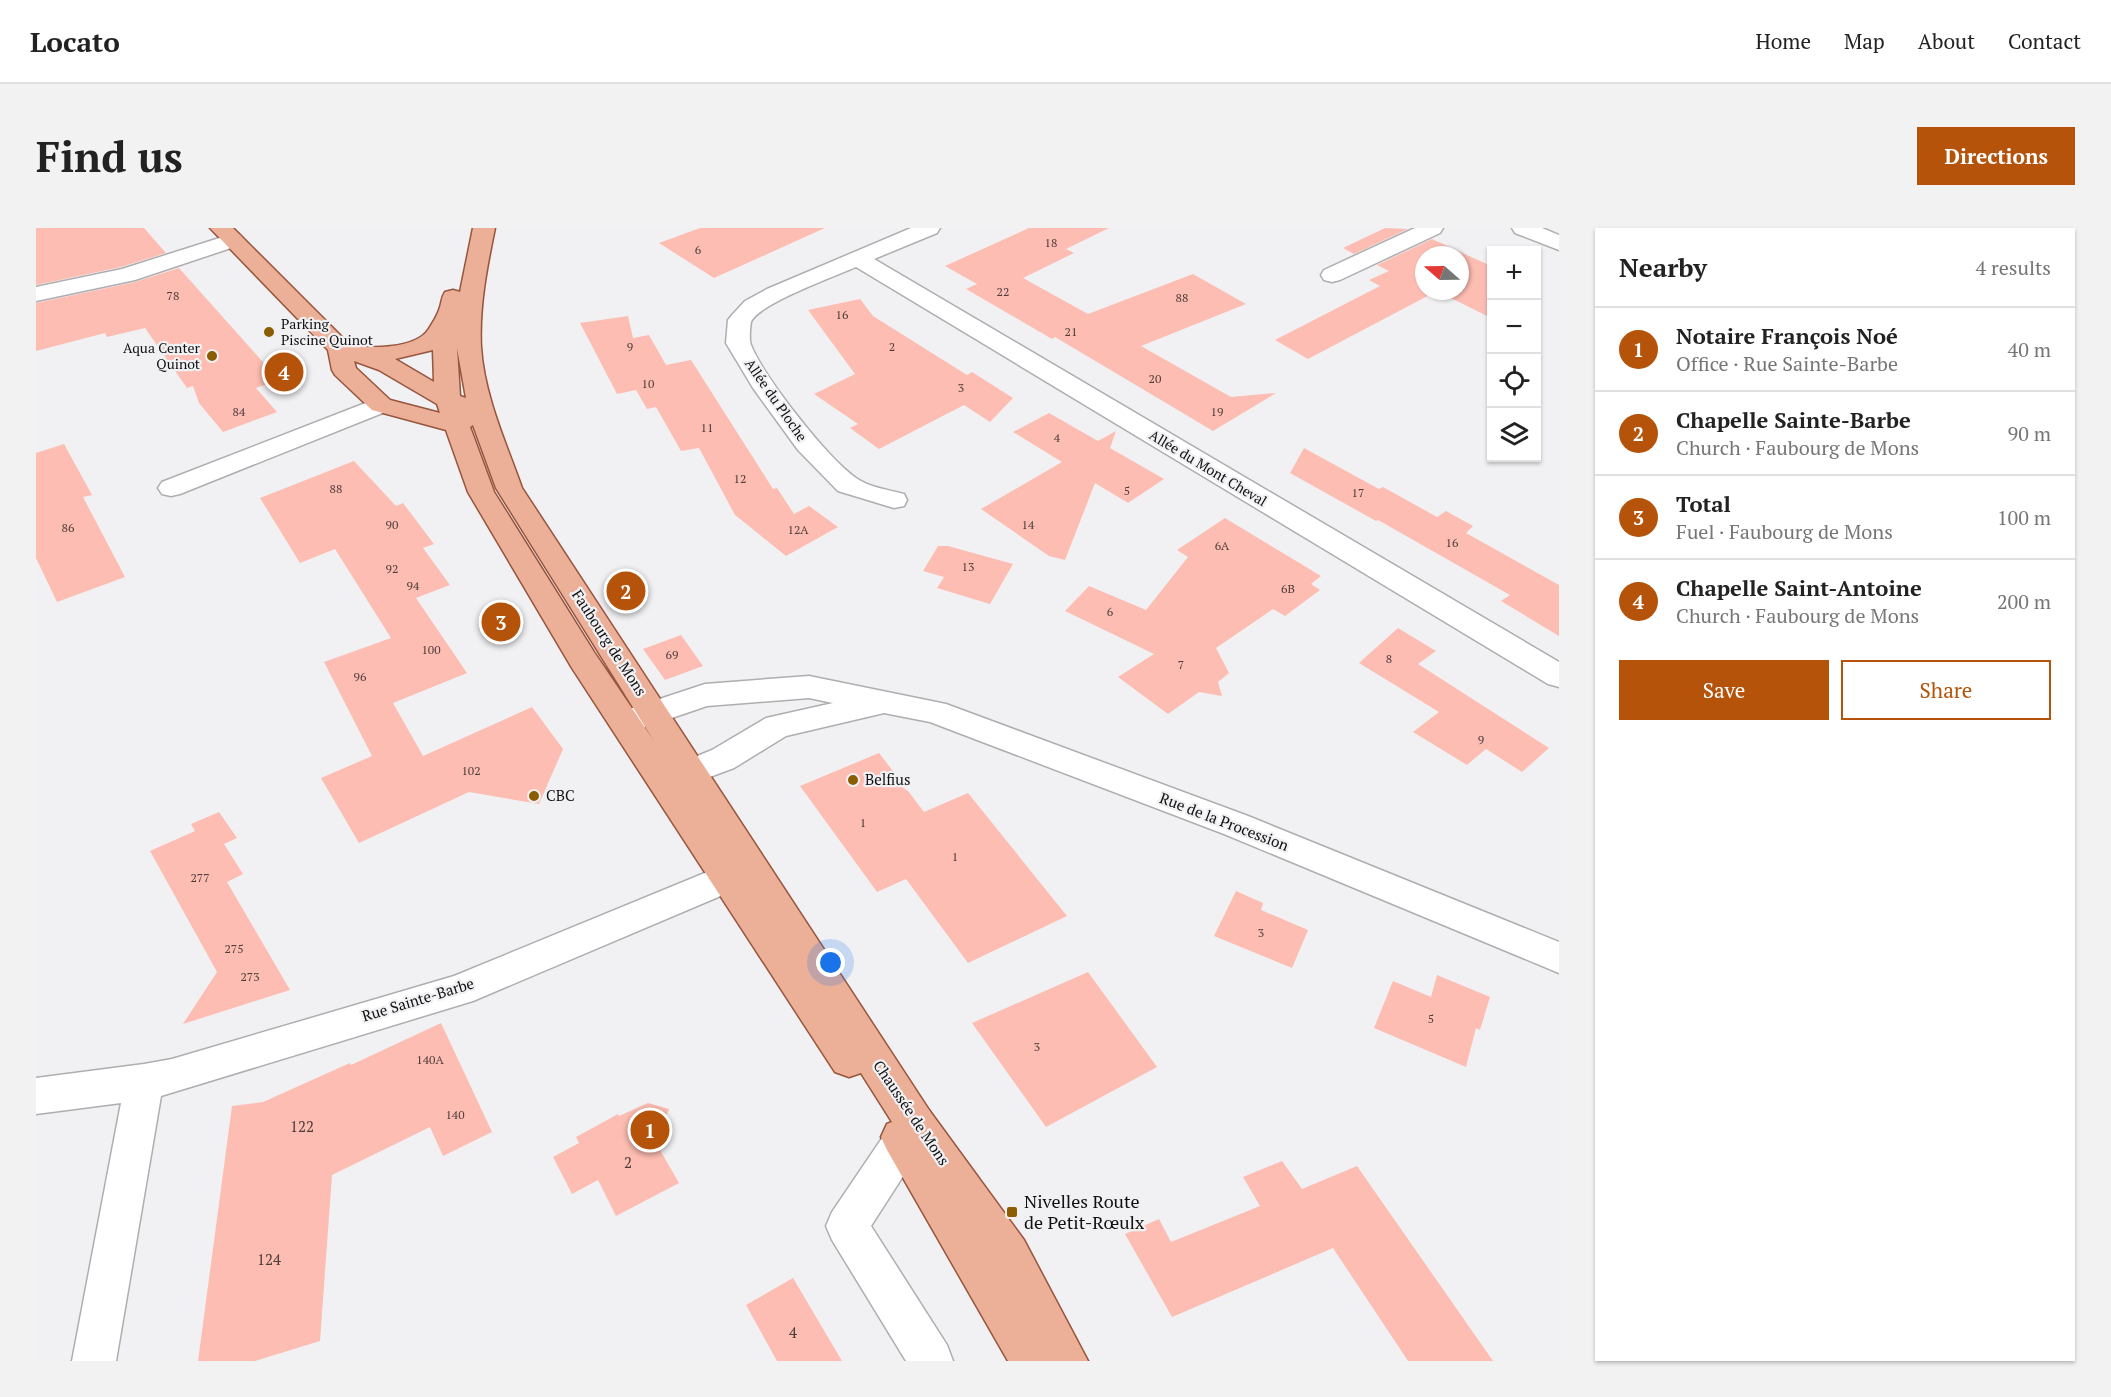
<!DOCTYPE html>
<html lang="en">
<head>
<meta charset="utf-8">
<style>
	body { margin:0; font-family:"PT Serif",serif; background:#f2f2f2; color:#222 }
	.controls { position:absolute; right:18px; top:18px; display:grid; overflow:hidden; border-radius:0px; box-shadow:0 2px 4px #0004 }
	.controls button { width:54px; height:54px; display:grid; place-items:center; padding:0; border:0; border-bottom:2px solid #e0e0e0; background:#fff; color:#222; font:30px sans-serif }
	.compass { position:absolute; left:1379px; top:18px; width:54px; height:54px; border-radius:50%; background:#fff; box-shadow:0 2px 4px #0004; rotate:290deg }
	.you { position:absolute; left:795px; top:735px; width:21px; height:21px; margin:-15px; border:4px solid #fff; border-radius:50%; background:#1a73e8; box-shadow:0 0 0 9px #1a73e833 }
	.badge { display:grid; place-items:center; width:39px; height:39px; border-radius:50%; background:#b45309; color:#fff; font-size:20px; font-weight:700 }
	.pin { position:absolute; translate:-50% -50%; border:3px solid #fff; box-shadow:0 2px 6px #0006 }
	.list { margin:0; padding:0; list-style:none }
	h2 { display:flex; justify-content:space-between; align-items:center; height:78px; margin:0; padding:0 24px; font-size:26px }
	h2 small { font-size:20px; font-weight:400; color:#767676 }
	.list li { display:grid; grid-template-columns:39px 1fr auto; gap:18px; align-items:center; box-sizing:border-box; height:84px; padding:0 24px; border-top:2px solid #e0e0e0 }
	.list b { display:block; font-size:22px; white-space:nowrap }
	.list p { margin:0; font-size:20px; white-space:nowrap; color:#767676 }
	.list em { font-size:20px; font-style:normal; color:#767676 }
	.actions { display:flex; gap:12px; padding:18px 24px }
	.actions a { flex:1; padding:14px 0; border:2px solid #b45309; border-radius:0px; text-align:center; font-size:21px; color:#b45309 }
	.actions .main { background:#b45309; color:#fff }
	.icon { flex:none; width:33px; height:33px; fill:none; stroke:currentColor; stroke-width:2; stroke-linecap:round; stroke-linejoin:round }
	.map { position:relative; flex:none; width:1523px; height:1133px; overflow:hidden; border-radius:0px }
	header { display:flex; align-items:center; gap:36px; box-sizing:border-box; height:84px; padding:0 30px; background:#fff; border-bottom:2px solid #e0e0e0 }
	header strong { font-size:28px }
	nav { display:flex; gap:33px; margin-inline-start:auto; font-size:21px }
	.intro { display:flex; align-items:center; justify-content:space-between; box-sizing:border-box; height:144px; padding:0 36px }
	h1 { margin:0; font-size:42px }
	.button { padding:15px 27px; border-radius:0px; background:#b45309; color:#fff; font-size:21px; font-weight:700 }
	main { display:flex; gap:36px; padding:0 36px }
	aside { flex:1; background:#fff; border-radius:0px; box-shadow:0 2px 4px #0004 }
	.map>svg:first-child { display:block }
</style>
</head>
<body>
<header>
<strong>Locato</strong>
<nav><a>Home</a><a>Map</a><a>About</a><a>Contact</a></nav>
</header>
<div class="intro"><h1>Find us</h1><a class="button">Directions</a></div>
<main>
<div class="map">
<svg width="1523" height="1133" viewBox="0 0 1523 1133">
	<rect width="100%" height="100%" fill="#f1f1f4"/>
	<!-- building -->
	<path fill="#fdbdb2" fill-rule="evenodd" d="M0,0H108L130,25L85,39L0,57Z
		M664,0H789L678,50L623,15Z
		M993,0H1073L1030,21L1038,25L987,50L1052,86L1157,46L1210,76L1105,118L1195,169L1240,165L1177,203L1019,109L1016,111L930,61L941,56L909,38Z
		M1349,0L1372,1L1318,26L1307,20Z
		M1396,11L1455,38V87L1453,89L1401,63L1272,131L1239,112L1344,58L1333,52L1353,43L1341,37ZM1388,27H1424V63H1388Z
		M143,40L243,152L220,160L241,184L187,204L163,175L157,158L151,160L109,100L71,109L69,105L0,123V75L99,54Z
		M824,71L837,88L931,147L936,144L977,170L954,194L928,177L843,221L814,200L822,196L778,166L819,146L772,82Z
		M592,88L597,110L613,107L630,137L655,132L737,261L741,260L758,286L773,278L802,299L750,328L699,287L663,220L645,223L620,179L611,181L600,162L581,166L544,95Z
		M1013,185L1062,213L1080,203L1074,220L1128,251L1092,275L1059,255L1029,332L1013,328L945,281L1026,234L977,204Z
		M28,216L56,267L47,269L89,349L21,374L0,330V225Z
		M1268,220L1343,261L1347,259L1401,289L1410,283L1437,298L1430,305L1523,357V408L1465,373L1474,367L1342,292L1340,293L1254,245Z
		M318,233L360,278L367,275L398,316L387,320L414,357L380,370L431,445L357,475L387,528L496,479L527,521L503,576L433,564L323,615L285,550L336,528L288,434L355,410L299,321L264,335L224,270Z
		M1189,290L1285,348L1275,356L1284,362L1249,388L1237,381L1180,420L1193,445L1182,454L1186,468L1163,464L1132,486L1082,449L1118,426L1029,383L1053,358L1110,382L1152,329L1141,322Z
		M902,318H912L977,336L954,376L901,360L908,349L887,343Z
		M1362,400L1400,423L1382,436L1513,520L1486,544L1450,521L1431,537L1377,504L1403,484L1323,435Z
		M645,407L667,438L629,452L607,421Z
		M843,525L863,551L861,555L872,563L888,584L932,565L1031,688L932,735L870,651L841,664L764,558Z
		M183,584L201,610L188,616L207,646L191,654L254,762L147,796L181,744L114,623L159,603L155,596Z
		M1200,663L1227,675L1225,682L1272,702L1256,740L1178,708Z
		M1052,744L1121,839L1010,899L936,795Z
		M1401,747L1454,769L1444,802L1440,800L1430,839L1338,800L1357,753L1395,769Z
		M405,795L456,904L407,928L394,899L296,947L284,1113L219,1133H162L196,878L227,874L314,835L315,837Z
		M612,875L633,881L628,895L635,908L620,915L643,955L580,988L562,952L536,966L517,929L543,915L540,909L582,886L583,888Z
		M1246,933L1266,961L1321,938L1457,1133H1372L1297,1020L1136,1089L1089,1006L1123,991L1135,1014L1224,978L1207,949Z
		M757,1050L806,1133H741L710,1077Z"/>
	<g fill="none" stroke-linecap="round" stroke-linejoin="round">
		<defs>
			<path id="minor" d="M875,0H904L901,5L838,31L1523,434V459L1512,456L820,39C800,48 722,76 715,94C714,99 713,112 715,117C728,149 791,230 820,250C832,259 853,262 868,266L871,272L868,278L858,280L802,263L762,222L717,160L690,115L692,92L696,87L709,73L731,61Z
				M1379,0H1407L1404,5L1304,52L1296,54L1288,52L1285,47L1288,42Z
				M1476,0H1506L1523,7V22L1479,5Z
				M196,6L204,7L207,12L204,17L99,52L0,73V59L86,41Z
				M345,169L354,172L358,177L354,182L144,266L135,268L126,266L122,260L126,254Z
				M773,448L910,476L1212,588L1523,714V745L1188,606L894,494L848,485L750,508L698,540L655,556L617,543L612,534L617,525L628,522L654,531L676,522L730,490L797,475L773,470L671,478L589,506L578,502L573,494L578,486L669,456Z
				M715,626L727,630L732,640L727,650L437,773L125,868L80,1133H36L85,875L0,886V850L108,836L136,831L418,748Z
				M879,877L893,882L899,895L893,908L835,998L911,1117L917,1133H870L796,1012L790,998L796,984L865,882Z"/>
			<path id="major" d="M174,0H197L312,115C331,122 379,121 392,102C396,96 401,88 403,82C406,75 405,70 409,64L417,62L424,64L437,0H459C451,39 443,78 445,119C448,167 470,215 486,260L893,882L988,1012L1052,1133H972L851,922L845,909L851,896L856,894L825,845L813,849L799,844L536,440L432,264L410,202L336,182L299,147L296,142L292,122ZM421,120L430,170L424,168ZM397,122L398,154L359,131ZM318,133L343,142L401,176L404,185L354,172L320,140ZM437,197L460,260L618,513L558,424L458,264L434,199Z"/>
		</defs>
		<!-- minor casing -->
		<use href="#minor" stroke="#aeaeb1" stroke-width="3"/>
		<!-- major casing -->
		<use href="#major" stroke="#97553d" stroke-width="3"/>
		<!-- minor -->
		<use href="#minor" fill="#fff" fill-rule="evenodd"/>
		<!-- major -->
		<use href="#major" fill="#ecaf98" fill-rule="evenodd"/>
	</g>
	<!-- markers -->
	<g fill="#8b5c02" stroke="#f1f1f4" stroke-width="2">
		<circle cx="233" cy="104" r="6"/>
		<circle cx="176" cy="128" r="6"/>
		<circle cx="817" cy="552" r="6"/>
		<circle cx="498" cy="568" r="6"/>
		<rect x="970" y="978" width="12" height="12" rx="3"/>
	</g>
	<g text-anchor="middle" stroke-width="4.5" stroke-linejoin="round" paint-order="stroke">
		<!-- number labels -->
		<g font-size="12" fill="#4c3c3a">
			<text x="1015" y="19">18</text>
			<text x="662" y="26">6</text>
			<text x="967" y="68">22</text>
			<text x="137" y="72">78</text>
			<text x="1146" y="74">88</text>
			<text x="806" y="91">16</text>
			<text x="1035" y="108">21</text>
			<text x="594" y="123">9</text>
			<text x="856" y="123">2</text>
			<text x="1119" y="155">20</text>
			<text x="612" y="160">10</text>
			<text x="925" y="164">3</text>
			<text x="203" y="188">84</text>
			<text x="1181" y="188">19</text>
			<text x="671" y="204">11</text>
			<text x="1021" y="214">4</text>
			<text x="704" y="255">12</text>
			<text x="300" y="265">88</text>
			<text x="1091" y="267">5</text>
			<text x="1322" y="269">17</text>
			<text x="356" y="301">90</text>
			<text x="992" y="301">14</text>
			<text x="32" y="304">86</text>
			<text x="762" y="306">12A</text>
			<text x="1416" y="319">16</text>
			<text x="1186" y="322">6A</text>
			<text x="932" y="343">13</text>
			<text x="356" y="345">92</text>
			<text x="377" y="362">94</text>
			<text x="1252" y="365">6B</text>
			<text x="1074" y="388">6</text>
			<text x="395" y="426">100</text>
			<text x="636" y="431">69</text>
			<text x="1353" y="435">8</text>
			<text x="1145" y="441">7</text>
			<text x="324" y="453">96</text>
			<text x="1445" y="516">9</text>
			<text x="435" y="547">102</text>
			<text x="827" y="599">1</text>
			<text x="919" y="633">1</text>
			<text x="164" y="654">277</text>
			<text x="1225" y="709">3</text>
			<text x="198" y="725">275</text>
			<text x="214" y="753">273</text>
			<text x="1395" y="795">5</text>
			<text x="1001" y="823">3</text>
			<text x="394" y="836">140A</text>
			<text x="419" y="891">140</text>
		</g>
		<!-- far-poi labels -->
		<g font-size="14" fill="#111112" stroke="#f1f1f4" text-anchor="start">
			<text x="245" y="101">Parking<tspan x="245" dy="16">Piscine Quinot</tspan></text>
			<text x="164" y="125" text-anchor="end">Aqua Center<tspan x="164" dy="16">Quinot</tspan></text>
		</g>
		<!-- far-street labels -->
		<g font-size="14" fill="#111112" stroke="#f1f1f4">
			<text transform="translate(740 172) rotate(55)" y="5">Allée du Ploche</text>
			<text transform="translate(1172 240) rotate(31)" y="5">Allée du Mont Cheval</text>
		</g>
		<!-- street labels -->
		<g font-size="15" fill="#111112" stroke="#f1f1f4">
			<text transform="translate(573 415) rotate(57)" y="5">Faubourg de Mons</text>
			<text transform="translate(1188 594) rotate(21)" y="5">Rue de la Procession</text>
			<text transform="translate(382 772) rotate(-17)" y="5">Rue Sainte-Barbe</text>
			<text transform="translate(875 885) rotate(56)" y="5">Chaussée de Mons</text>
		</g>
		<!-- poi labels -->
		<g font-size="15" fill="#111112" stroke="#f1f1f4" text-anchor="start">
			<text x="829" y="557">Belfius</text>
			<text x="510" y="573">CBC</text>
		</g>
		<!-- near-number labels -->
		<g font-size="15" fill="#4c3c3a">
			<text x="266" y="904">122</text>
			<text x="592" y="940">2</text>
			<text x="233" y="1037">124</text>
			<text x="757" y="1110">4</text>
		</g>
		<!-- near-poi labels -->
		<g font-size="18" fill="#111112" stroke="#f1f1f4" text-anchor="start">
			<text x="988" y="980">Nivelles Route<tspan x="988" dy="21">de Petit-Rœulx</tspan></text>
		</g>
	</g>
</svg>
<div class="controls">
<button>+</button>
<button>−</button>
<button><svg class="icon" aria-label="locate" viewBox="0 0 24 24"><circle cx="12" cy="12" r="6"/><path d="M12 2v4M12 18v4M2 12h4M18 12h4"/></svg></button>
<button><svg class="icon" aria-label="layers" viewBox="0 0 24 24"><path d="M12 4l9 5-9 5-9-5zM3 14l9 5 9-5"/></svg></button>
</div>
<svg class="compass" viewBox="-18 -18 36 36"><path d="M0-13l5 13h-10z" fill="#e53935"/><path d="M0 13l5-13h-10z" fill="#767676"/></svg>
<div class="you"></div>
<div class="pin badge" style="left:614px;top:902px">1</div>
<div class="pin badge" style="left:590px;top:363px">2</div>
<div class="pin badge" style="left:465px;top:394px">3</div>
<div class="pin badge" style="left:248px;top:144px">4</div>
</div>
<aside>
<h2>Nearby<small>4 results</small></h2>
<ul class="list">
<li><span class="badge">1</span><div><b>Notaire François Noé</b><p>Office · Rue Sainte-Barbe</p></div><em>40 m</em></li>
<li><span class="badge">2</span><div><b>Chapelle Sainte-Barbe</b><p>Church · Faubourg de Mons</p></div><em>90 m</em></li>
<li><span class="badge">3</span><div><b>Total</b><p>Fuel · Faubourg de Mons</p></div><em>100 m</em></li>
<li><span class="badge">4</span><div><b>Chapelle Saint-Antoine</b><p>Church · Faubourg de Mons</p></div><em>200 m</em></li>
</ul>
<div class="actions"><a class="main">Save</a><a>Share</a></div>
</aside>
</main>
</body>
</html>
